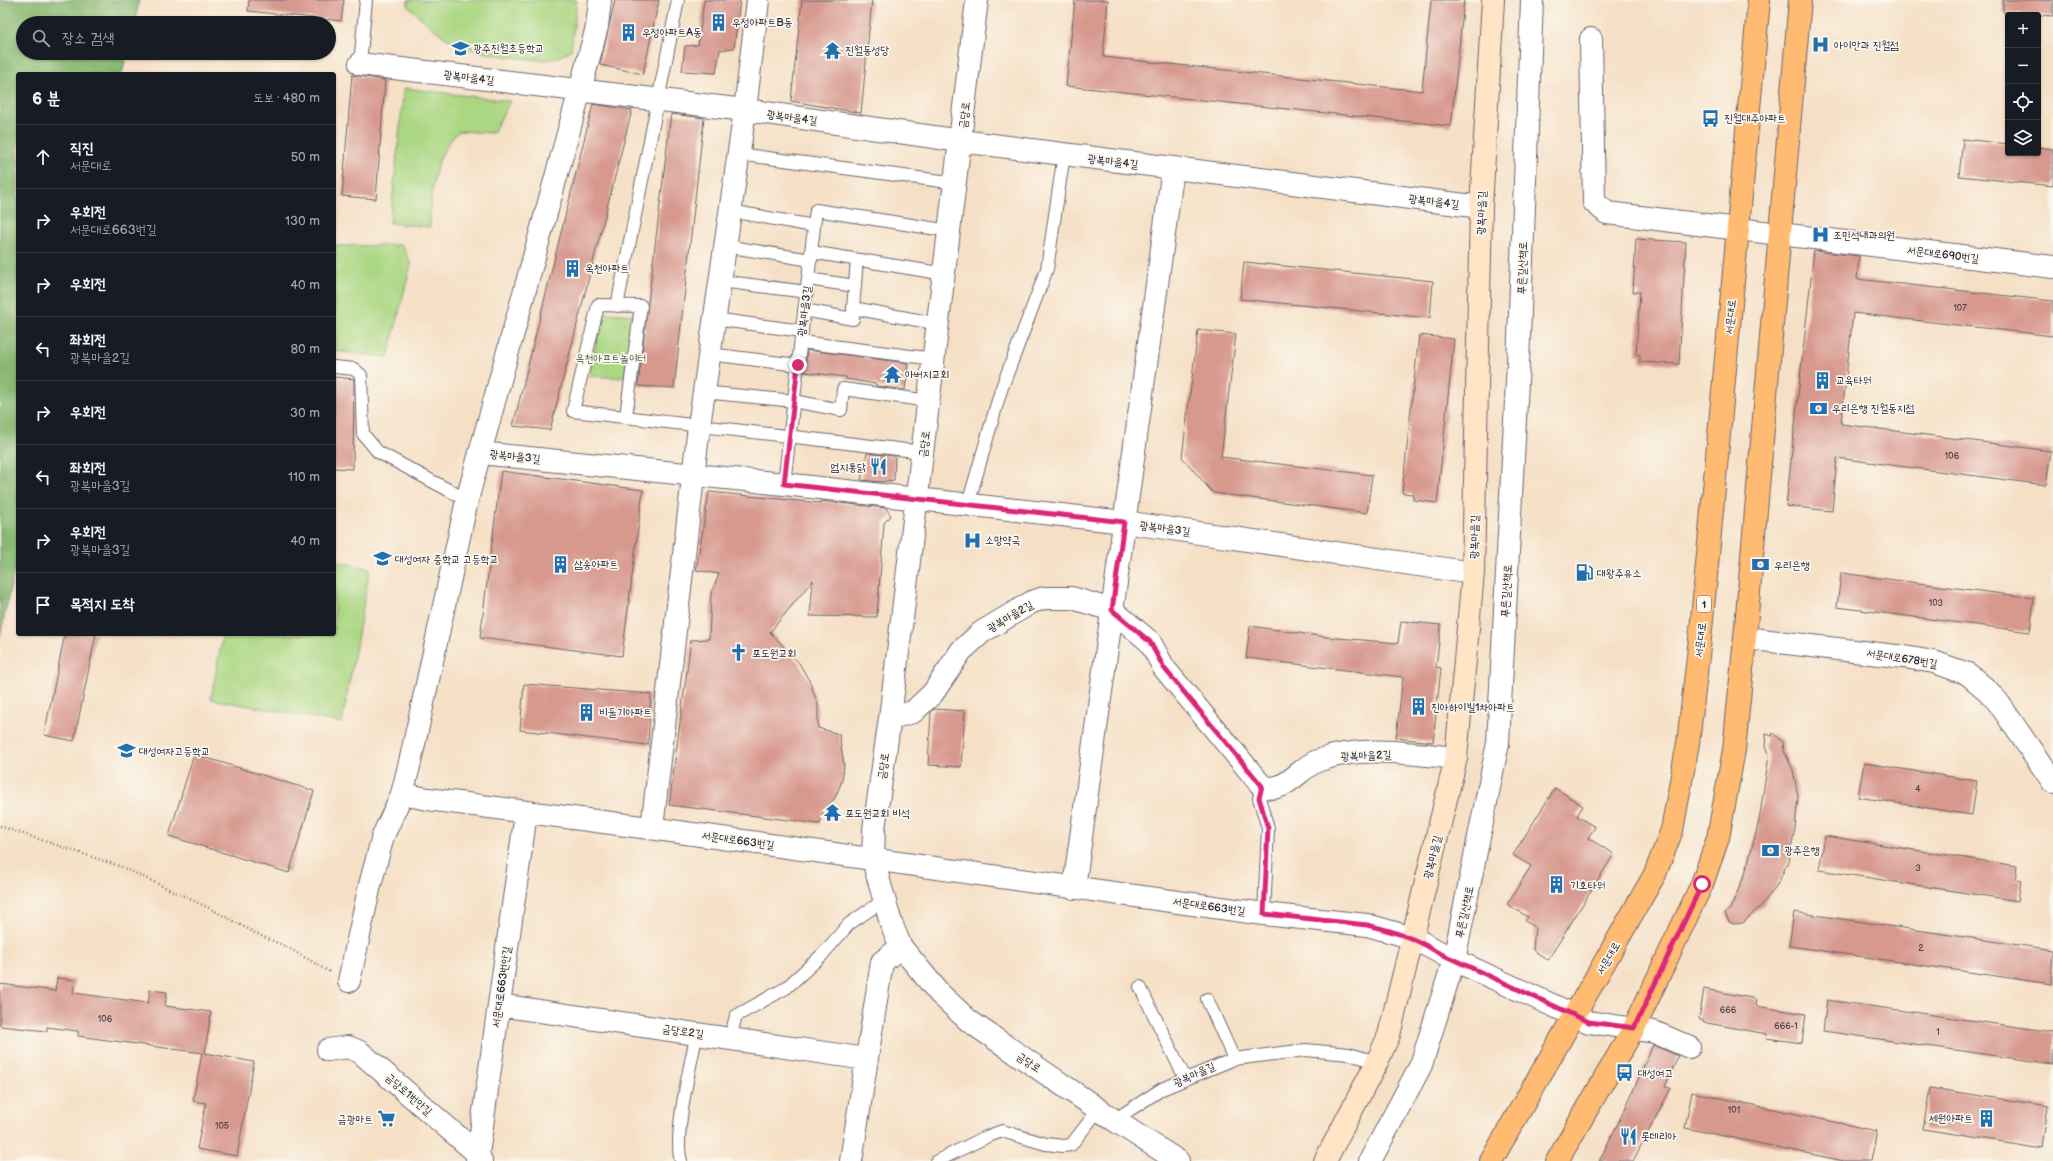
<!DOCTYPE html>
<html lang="ko">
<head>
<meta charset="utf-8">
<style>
	body { margin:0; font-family:"Balsamiq Sans","Poor Story",sans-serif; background:#20242c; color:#f1f3f6 }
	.controls { position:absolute; right:12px; top:12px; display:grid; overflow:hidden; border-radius:4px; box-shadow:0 1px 3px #0004 }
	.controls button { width:36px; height:36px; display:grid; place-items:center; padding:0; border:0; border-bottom:1px solid #363941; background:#171b24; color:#f1f3f6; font:20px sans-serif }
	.stop { position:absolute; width:12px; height:12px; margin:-9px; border:3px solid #db2777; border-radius:50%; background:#fff }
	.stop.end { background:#db2777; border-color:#fff; box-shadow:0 1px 4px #0008 }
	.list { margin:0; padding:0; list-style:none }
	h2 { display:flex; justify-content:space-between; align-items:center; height:52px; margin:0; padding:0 16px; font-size:17px }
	h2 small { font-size:13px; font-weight:400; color:#9ea1a6 }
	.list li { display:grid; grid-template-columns:26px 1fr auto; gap:12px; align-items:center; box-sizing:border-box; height:64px; padding:0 16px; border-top:1px solid #363941 }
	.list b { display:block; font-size:15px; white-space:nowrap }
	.list p { margin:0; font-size:13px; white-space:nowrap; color:#9ea1a6 }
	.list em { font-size:13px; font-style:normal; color:#9ea1a6 }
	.icon { flex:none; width:22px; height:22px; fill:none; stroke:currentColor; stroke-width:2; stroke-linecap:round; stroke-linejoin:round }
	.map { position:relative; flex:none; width:2053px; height:1161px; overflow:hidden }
	.search { position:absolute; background:#171b24; box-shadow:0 1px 3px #0004; left:16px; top:16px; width:320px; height:44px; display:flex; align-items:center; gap:10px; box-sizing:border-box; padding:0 14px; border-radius:22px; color:#9ea1a6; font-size:15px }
	.panel { position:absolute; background:#171b24; box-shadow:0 1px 3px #0004; left:16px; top:72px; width:320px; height:564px; border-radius:4px }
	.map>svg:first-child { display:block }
</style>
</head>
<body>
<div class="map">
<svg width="2053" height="1161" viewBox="0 0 2053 1161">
	<rect width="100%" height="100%" fill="#fbf7ec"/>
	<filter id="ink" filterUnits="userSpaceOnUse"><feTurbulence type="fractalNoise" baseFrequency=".025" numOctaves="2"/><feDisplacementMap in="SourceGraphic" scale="8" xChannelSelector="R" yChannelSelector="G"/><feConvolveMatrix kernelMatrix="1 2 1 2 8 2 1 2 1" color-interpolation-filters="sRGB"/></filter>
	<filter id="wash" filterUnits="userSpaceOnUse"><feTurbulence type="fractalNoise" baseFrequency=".012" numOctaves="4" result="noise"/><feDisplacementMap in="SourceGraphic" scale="16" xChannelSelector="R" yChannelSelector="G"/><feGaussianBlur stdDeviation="0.9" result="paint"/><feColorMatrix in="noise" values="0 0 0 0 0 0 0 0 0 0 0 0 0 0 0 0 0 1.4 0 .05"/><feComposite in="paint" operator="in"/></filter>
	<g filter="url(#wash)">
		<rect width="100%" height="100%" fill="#f5e0c6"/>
		<!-- green -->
		<path fill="#abd783" stroke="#667c5f" d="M408,0H577L571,50C566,53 559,58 552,59C536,63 475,52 459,45C439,36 424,20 408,6Z
			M404,88L510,101L493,133L459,131C432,157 431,192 430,227L390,223Z
			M402,245L411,264L388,357L334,351V246Z
			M602,313L637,315L624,378L589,376Z
			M334,561L370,568L342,723L211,699L223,634H334Z"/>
		<!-- forest -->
		<path fill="#88b871" stroke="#556d56" d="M0,0H139L135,23H23V53H127L122,74H18V552L0,637Z"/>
		<g id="blocks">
			<!-- building -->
			<path fill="#d7988e" d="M249,0H344L341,21L248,11Z
				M615,0H659L643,74L600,65Z
				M704,0H740L734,48L720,50L716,73L682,71L685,46L698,45Z
				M802,0H872L861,113L791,101Z
				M1075,0H1108L1103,57L1422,91L1431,0H1464L1451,126L1066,86Z
				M2003,0H2053V16L2003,12Z
				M352,75L385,80L376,199L342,196Z
				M593,104L632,110L550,430L513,426Z
				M671,114L704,118L674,388L638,386Z
				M1963,139L2008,144V153H2038V147L2053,149V186L1959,176Z
				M1636,239L1686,242L1679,364L1640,362V355L1636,354L1640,292H1633Z
				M1814,251L1859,256L1857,279L2053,301V336L1853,313L1841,424L2051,451L2046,485L1837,458L1832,511L1786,506Z
				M1244,262L1433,281L1430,318L1240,299Z
				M1198,330L1236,334L1221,457L1372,475L1367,513L1213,493L1182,457Z
				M1419,335L1454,339L1437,503L1413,500V494L1402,493Z
				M807,350L908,363L905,390L876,386V384L846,379V377L805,372Z
				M334,377L354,379L353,469L334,468Z
				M867,453L895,456L894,480L881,482L861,480Z
				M501,471L643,490L622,656L480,638Z
				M709,492L820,503V501L886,508L891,516L884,523L877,617L810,616L813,580L770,632L799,663L810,682L818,705V728L839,734L844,765L842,781L835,798L823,811L820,824L669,805L691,640L709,639L711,594L719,574L696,570Z
				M1841,573L2034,598L2030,632L1837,607Z
				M1401,621L1441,625L1436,667L1441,668L1433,742L1396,738L1403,677L1246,658L1250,626L1326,637L1398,643Z
				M65,634H96L74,741L44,735Z
				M524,684L651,694L648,745L520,730Z
				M934,709L965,711L961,767L928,765L931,712Z
				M1773,733L1783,742L1784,751L1793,770L1798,796L1795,829L1788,862L1777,885L1762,905L1743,923L1734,924L1729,922L1725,913L1730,909L1745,874L1759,821L1769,755L1765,747L1766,734L1772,736Z
				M194,754L314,791L289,873L169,836Z
				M1864,763L1977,781L1972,815L1858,797Z
				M1555,788L1583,806L1577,816L1595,827L1588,838L1614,854L1548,960L1533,950L1535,927L1525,921L1528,917L1507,904L1531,866L1513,855Z
				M1825,836L2017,866L2015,879L2021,880L2018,901L1819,870Z
				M1794,912L2053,950L2051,984L1789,946Z
				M57,978L75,980L73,993L148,1003L150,990L167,992L165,1006L211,1012L205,1053L254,1062L237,1156L197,1149L206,1103L193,1101L202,1053L78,1036V1031L47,1027V1031L0,1026V984L55,991Z
				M1704,989L1757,999L1756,1006L1806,1014L1802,1043L1766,1038L1767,1034L1707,1023L1699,1019Z
				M1827,1000L2053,1032V1064L1823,1031Z
				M1653,1045L1678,1056L1665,1087L1671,1088L1633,1161H1599L1625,1109Z
				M1930,1088L2048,1106L2042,1148L1923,1129Z
				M1692,1092L1877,1131L1871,1161H1844L1685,1128Z"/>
		</g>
	</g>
	<g filter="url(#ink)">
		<use href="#blocks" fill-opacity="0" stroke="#6c646c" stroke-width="1"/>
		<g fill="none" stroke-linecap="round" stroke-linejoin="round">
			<defs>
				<path id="lane" d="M360,64L366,0
					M738,154L956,183
					M730,211L814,226
					M725,246L811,260
					M811,252L945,274
					M808,279L855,286
					M720,281L807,292
					M617,306L678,0
					M853,308L857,260
					M804,310L853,319V308L939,324
					M714,319L802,331
					M801,342L934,359
					M709,354L798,365
					M334,367L354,369L361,375L363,434L378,452L467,500
					M703,392L794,401L841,410L843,389L929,401
					M626,416L641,306L598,305L573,411L923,452
					M784,484L816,210L950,231
					M968,504L1001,390L1047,269L1064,154
					M1262,786L1259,798L1268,828L1264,914
					M1140,987L1185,1078
					M1207,999L1234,1059
					M730,1038L736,1016L786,988L822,955L849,924L884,900
					M1114,1120L1162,1089L1234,1059L1306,1050L1349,1054L1377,1062
					M681,1161C673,1136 691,1062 697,1033
					M937,1161L986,1137L1002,1131L1046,1144L1063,1146L1071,1145L1099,1109"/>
				<path id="street" d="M977,0L890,718L874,829L873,860L891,923L901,947L940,994L969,1021L1114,1120L1178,1161
					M1591,39L1594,202L1607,213L2053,267
					M360,64L745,110L961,141L1481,207
					M480,453L784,484L1124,522L1473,573
					M1745,638L1904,657L1934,662L1968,674L1988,691L1998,702L2053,782
					M890,718L913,712L933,693L961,651L982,632L1032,602L1044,598H1072L1112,610L1150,642L1164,668L1262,786C1284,795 1298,769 1317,761C1360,744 1412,754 1456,758
					M402,794L428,799L657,829L1264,914L1367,925L1413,938L1454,960L1589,1022L1654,1032L1689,1047
					M652,828L699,426L745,110L758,0
					M1074,888L1173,168
					M349,981L370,885L383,836L402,794L411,758L467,500L580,90L597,27L600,0
					M499,1005L866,1059
					M328,1050L348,1047L360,1052L478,1154L481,1161
					M477,1161L526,813
					M851,1161L882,962L901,947
					M1370,1161L1421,1065L1454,960L1498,743L1518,363L1532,0"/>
				<path id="secondary" d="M1325,1161L1377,1062L1389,1035L1456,758L1473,573L1481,207L1493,0"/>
				<path id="primary" d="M1491,1161L1655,874L1672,830L1688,743L1701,630L1759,0
					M1557,1161L1634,1028L1702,884L1718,838L1734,750L1745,638L1800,0"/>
			</defs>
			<!-- lane casing -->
			<use href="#lane" stroke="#6c646c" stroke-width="14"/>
			<!-- street casing -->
			<use href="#street" stroke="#6c646c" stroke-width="24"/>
			<!-- secondary casing -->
			<use href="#secondary" stroke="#6c646c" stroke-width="24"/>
			<!-- primary casing -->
			<use href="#primary" stroke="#6c646c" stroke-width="24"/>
			<!-- path -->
			<path stroke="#6c646c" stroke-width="2.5" stroke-dasharray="1 3" stroke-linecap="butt" d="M0,826L122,867L209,908L259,935L285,946L330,972"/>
			<!-- lane -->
			<use href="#lane" stroke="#fff" stroke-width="12"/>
			<!-- street -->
			<use href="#street" stroke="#fff" stroke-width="22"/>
			<!-- secondary -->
			<use href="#secondary" stroke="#ffe4c6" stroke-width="22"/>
			<!-- primary -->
			<use href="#primary" stroke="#ffbb71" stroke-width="22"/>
		</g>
	</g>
	<g fill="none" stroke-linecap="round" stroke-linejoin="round" filter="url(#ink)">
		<!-- route -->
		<path stroke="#db2777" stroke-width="5" d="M798,365L784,484L1124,522L1112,610L1150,642L1164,668L1262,786L1259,798L1268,828L1264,914L1367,925C1392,931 1416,938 1437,952L1589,1022L1634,1028L1702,884"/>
	</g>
	<!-- icons -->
	<defs>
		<symbol id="building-bare" viewBox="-9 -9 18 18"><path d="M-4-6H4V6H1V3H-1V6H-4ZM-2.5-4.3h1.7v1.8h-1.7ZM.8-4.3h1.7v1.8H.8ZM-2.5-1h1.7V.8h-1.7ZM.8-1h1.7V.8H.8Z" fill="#1f6fb2" stroke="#fbf7ec" stroke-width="2.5" paint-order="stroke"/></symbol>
		<symbol id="hospital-bare" viewBox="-9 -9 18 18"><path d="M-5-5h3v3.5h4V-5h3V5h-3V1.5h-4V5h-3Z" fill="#1f6fb2" stroke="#fbf7ec" stroke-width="2.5" paint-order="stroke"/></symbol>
		<symbol id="school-bare" viewBox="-9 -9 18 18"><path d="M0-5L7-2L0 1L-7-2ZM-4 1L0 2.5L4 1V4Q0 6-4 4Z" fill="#1f6fb2" stroke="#fbf7ec" stroke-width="2.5" paint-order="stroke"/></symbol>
		<symbol id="temple-bare" viewBox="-9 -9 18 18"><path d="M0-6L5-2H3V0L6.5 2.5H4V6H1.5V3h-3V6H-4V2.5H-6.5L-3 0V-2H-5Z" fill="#1f6fb2" stroke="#fbf7ec" stroke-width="2.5" paint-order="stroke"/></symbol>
		<symbol id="bus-bare" viewBox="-9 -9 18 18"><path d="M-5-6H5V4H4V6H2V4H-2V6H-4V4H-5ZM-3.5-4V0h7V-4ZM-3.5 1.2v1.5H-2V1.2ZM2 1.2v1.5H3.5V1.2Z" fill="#1f6fb2" stroke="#fbf7ec" stroke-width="2.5" paint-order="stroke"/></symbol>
		<symbol id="bank-bare" viewBox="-9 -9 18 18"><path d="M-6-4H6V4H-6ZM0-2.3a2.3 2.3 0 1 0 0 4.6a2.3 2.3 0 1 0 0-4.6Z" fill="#1f6fb2" stroke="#fbf7ec" stroke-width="2.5" paint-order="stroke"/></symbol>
		<symbol id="restaurant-bare" viewBox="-9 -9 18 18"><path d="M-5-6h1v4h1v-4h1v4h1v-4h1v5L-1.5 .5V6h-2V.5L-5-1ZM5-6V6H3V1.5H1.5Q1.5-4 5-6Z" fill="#1f6fb2" stroke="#fbf7ec" stroke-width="2.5" paint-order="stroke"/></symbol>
		<symbol id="fuel-bare" viewBox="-9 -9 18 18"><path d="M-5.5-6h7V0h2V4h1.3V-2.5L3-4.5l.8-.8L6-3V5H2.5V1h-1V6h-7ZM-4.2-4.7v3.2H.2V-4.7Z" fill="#1f6fb2" stroke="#fbf7ec" stroke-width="2.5" paint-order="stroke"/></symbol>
		<symbol id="church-bare" viewBox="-9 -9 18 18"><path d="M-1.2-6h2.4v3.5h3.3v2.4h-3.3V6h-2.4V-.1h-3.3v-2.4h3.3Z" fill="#1f6fb2" stroke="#fbf7ec" stroke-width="2.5" paint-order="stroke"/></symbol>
		<symbol id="supermarket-bare" viewBox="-9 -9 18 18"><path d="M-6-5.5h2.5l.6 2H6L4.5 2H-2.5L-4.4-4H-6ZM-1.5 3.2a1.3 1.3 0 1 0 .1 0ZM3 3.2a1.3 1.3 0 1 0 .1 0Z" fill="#1f6fb2" stroke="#fbf7ec" stroke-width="2.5" paint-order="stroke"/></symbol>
	</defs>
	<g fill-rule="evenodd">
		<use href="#building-bare" x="706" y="10" width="25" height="25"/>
		<use href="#building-bare" x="616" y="20" width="25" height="25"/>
		<use href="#hospital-bare" x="1808" y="32" width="25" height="25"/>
		<use href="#school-bare" x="448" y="36" width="25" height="25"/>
		<use href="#temple-bare" x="820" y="38" width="25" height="25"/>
		<use href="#bus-bare" x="1698" y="106" width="25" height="25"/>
		<use href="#hospital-bare" x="1808" y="222" width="25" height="25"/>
		<use href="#building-bare" x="560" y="256" width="25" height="25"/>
		<use href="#temple-bare" x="880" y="362" width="25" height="25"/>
		<use href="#building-bare" x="1810" y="368" width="25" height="25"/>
		<use href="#bank-bare" x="1806" y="396" width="25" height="25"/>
		<use href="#restaurant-bare" x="866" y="454" width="25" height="25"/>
		<use href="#hospital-bare" x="960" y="528" width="25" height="25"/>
		<use href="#school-bare" x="370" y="546" width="25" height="25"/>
		<use href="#building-bare" x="548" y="552" width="25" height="25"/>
		<use href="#bank-bare" x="1748" y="552" width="25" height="25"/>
		<use href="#fuel-bare" x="1572" y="560" width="25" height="25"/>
		<use href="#church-bare" x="726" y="640" width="25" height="25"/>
		<use href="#building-bare" x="1406" y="694" width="25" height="25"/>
		<use href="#building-bare" x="574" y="700" width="25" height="25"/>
		<use href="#school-bare" x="114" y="738" width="25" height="25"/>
		<use href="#temple-bare" x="820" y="800" width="25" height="25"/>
		<use href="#bank-bare" x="1758" y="838" width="25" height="25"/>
		<use href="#building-bare" x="1544" y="872" width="25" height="25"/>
		<use href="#bus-bare" x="1612" y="1060" width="25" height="25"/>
		<use href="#building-bare" x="1974" y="1106" width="25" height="25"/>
		<use href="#supermarket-bare" x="374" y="1106" width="25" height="25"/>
		<use href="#restaurant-bare" x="1616" y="1124" width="25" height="25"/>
	</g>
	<g text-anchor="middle" stroke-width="3.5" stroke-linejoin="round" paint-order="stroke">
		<!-- number labels -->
		<g font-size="9" fill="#4f4050">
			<text x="1960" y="311">107</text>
			<text x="1952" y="459">106</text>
			<text x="1936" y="606">103</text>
			<text x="1918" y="792">4</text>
			<text x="1918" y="871">3</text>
			<text x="1921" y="951">2</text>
			<text x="1728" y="1013">666</text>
			<text x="105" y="1022">106</text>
			<text x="1786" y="1029">666-1</text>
			<text x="1938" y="1035">1</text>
			<text x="1734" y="1113">101</text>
			<text x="222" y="1129">105</text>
		</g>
		<!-- shield labels -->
		<rect fill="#fbf7ec" stroke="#636270" stroke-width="1" x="1697" y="596" width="14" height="16" rx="3"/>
		<g font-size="10" font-weight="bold" fill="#22223b">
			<text x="1704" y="608">1</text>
		</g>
		<!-- poi labels -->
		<g font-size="11" fill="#22223b" stroke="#fbf7ec" text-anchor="start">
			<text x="732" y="26">우정아파트B동</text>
			<text x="642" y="36">우정아파트A동</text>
			<text x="1834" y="49">아이안과 진월점</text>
			<text x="473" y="52">광주진월초등학교</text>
			<text x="845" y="54">진월동성당</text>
			<text x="1724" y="122">진월대주아파트</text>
			<text x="1833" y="239">조민석내과의원</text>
			<text x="585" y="272">옥천아파트</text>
			<text x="905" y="378">아버지교회</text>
			<text x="1836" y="384">교육타워</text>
			<text x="1832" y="412">우리은행 진월동지점</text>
			<text x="866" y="471" text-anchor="end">엄지통닭</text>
			<text x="985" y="544">소망약국</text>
			<text x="395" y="563">대성여자 중학교 고등학교</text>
			<text x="574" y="568">삼송아파트</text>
			<text x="1774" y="569">우리은행</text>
			<text x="1597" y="577">대왕주유소</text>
			<text x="752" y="657">포도원교회</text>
			<text x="1431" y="711">진아하이빌1차아파트</text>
			<text x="599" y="716">비둘기아파트</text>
			<text x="139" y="755">대성여자고등학교</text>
			<text x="845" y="817">포도원교회 비석</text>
			<text x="1784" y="854">광주은행</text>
			<text x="1570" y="889">기호타워</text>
			<text x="1638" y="1077">대성여고</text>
			<text x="1973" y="1122" text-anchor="end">세원아파트</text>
			<text x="373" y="1123" text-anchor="end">금광마트</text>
			<text x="1641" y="1140">롯데리아</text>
		</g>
		<!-- street labels -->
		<g font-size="11" fill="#22223b" stroke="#fbf7ec">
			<text transform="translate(469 77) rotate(7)" y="4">광복마을4길</text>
			<text transform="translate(964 115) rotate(-83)" y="4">금당로</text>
			<text transform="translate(792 117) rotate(8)" y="4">광복마을4길</text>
			<text transform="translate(1113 161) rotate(7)" y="4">광복마을4길</text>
			<text transform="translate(1434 201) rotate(7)" y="4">광복마을4길</text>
			<text transform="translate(1481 213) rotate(-88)" y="4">광복마을길</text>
			<text transform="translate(1943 254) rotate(7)" y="4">서문대로690번길</text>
			<text transform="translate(1522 268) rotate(-88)" y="4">푸른길산책로</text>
			<text transform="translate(804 311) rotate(-83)" y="4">광복마을3길</text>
			<text transform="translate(1730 317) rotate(-85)" y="4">서문대로</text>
			<text transform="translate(924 444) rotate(-83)" y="4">금당로</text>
			<text transform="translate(515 456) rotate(6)" y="4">광복마을3길</text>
			<text transform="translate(1165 528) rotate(8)" y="4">광복마을3길</text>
			<text transform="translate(1474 537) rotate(-89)" y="4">광복마을길</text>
			<text transform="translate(1506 591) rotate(-87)" y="4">푸른길산책로</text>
			<text transform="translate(1010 616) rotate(-30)" y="4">광복마을2길</text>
			<text transform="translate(1700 640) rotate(-84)" y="4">서문대로</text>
			<text transform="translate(1902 658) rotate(9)" y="4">서문대로678번길</text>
			<text transform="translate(1366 755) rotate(-2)" y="4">광복마을2길</text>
			<text transform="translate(883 766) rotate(-82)" y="4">금당로</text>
			<text transform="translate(738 840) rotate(8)" y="4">서문대로663번길</text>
			<text transform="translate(1432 857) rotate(-76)" y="4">광복마을길</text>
			<text transform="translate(1209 906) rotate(8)" y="4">서문대로663번길</text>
			<text transform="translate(1464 912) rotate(-78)" y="4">푸른길산책로</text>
			<text transform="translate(1608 958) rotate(-60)" y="4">서문대로</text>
			<text transform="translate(501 987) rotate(-82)" y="4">서문대로663번안길</text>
			<text transform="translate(683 1031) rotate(8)" y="4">금당로2길</text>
			<text transform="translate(1029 1062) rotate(34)" y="4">금당로</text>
			<text transform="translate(1194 1074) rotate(-24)" y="4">광복마을길</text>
			<text transform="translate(409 1094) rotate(41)" y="4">금당로1번안길</text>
		</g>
		<!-- park labels -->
		<g font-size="11" fill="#4b5851" stroke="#fbf7ec">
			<text x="611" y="362">옥천아프트놀이터</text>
		</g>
	</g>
</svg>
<div class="controls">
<button>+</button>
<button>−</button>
<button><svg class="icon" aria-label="locate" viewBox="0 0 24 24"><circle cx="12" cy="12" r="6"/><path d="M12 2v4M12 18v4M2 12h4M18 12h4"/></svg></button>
<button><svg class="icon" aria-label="layers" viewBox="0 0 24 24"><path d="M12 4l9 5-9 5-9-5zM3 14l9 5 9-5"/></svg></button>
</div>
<div class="stop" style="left:1702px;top:884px"></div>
<div class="stop end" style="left:798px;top:365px"></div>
<div class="search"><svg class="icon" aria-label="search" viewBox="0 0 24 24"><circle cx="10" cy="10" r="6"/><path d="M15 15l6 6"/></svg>장소 검색</div>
<section class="panel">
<h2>6 분<small>도보 · 480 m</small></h2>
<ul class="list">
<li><svg class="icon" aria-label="ahead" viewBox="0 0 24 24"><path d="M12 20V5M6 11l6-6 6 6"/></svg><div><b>직진</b><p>서문대로</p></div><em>50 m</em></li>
<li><svg class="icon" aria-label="right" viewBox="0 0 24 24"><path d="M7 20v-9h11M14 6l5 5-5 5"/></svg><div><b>우회전</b><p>서문대로663번길</p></div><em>130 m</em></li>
<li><svg class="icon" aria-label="right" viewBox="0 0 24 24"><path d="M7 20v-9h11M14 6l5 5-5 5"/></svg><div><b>우회전</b></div><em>40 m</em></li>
<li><svg class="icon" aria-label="left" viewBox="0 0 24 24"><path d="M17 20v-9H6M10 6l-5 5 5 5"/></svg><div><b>좌회전</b><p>광복마을2길</p></div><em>80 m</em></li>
<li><svg class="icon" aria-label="right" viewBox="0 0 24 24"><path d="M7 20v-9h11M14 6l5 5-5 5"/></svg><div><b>우회전</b></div><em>30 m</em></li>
<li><svg class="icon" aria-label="left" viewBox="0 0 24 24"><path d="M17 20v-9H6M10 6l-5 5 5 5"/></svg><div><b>좌회전</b><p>광복마을3길</p></div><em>110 m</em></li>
<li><svg class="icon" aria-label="right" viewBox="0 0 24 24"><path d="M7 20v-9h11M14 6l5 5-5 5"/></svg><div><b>우회전</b><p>광복마을3길</p></div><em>40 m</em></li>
<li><svg class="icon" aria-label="arrive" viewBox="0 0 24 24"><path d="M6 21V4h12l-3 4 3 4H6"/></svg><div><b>목적지 도착</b></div></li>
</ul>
</section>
</div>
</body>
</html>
